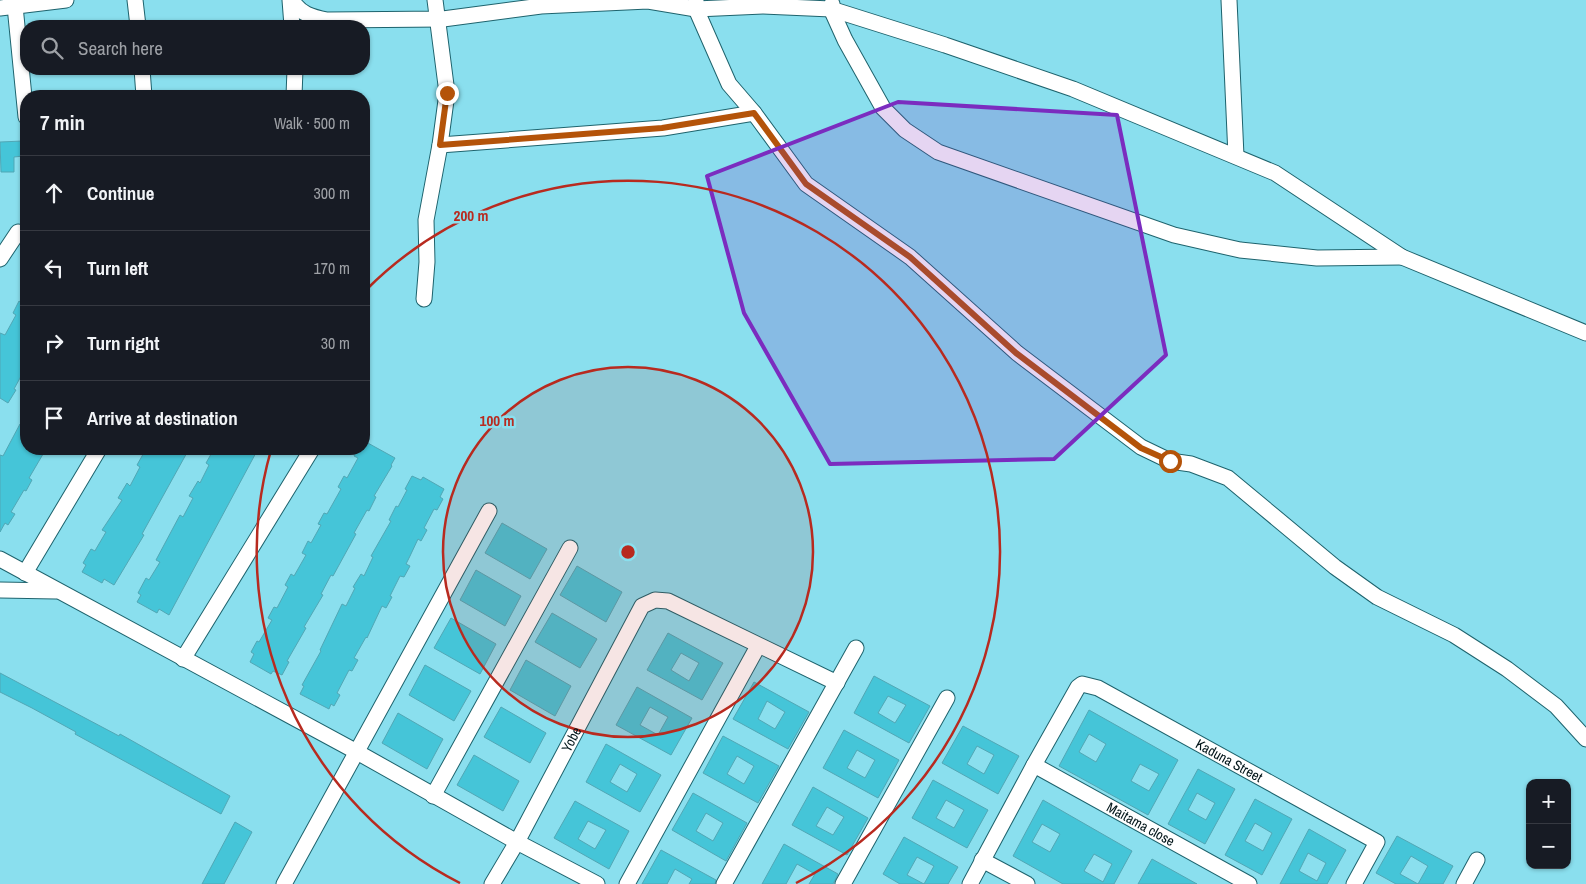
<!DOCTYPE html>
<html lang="en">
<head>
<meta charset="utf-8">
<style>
	body { margin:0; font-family:"Archivo Narrow",sans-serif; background:#242831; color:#f1f3f6 }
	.controls { position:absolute; right:15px; bottom:15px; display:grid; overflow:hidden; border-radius:10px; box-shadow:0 1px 4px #0004 }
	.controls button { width:45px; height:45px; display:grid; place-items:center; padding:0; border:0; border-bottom:1px solid #363941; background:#171b24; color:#f1f3f6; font:25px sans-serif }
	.stop { position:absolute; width:15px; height:15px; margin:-11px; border:4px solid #b45309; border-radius:50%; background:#fff }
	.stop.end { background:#b45309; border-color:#fff; box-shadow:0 1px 5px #0008 }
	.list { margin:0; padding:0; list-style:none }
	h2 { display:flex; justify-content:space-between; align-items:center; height:65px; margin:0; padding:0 20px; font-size:21px }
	h2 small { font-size:16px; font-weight:400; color:#9ea1a6 }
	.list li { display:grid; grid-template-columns:32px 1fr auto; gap:15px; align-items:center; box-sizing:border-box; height:75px; padding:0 20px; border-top:1px solid #363941 }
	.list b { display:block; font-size:19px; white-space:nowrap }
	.list em { font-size:16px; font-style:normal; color:#9ea1a6 }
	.icon { flex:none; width:28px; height:28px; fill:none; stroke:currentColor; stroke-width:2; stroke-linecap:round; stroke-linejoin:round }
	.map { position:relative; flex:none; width:1586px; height:884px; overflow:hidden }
	.search { position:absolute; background:#171b24; box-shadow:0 1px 4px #0004; left:20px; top:20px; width:350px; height:55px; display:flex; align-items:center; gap:12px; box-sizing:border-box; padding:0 18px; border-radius:20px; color:#9ea1a6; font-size:19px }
	.panel { position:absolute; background:#171b24; box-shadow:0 1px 4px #0004; left:20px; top:90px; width:350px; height:365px; border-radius:20px }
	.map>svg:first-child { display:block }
</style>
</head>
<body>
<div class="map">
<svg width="1586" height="884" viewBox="0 0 1586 884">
	<rect width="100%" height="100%" fill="#8adfee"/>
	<!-- building -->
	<path fill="#45c5d8" stroke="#51a7b5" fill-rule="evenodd" d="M23,141L24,156L14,157V172H1L0,142Z
		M26,297V367L14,389L16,390L8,403L0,398V333L5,335L16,315L13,313L19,301L23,304Z
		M20,424L26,427V449H46L29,478L32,480L26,491L24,490L11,512L15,514L8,525L5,523L0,532V455L3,456Z
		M366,442L395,458L391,465L392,466L374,496L376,497L369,511L367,510L354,533L356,534L333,576L331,575L321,594L323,595L304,627L306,628L287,661L289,662L282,675L273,671L271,674L250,662L254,654L251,652L257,641L259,642L272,620L268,618L274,607L277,608L288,587L285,585L291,574L294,576L306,555L302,553L308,541L311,543L321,525L318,524L324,513L327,514L341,489L338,487L344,476L347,478L358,458L354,456L358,449H364Z
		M146,449H189L142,534L144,535L114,585L104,579L102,583L82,572L86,565L83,563L91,549L95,551L96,549L106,532L102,530L122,500L118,498L127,483L130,486L140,467L137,465Z
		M214,449H258L169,615L159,609L157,613L137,602L141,595L138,593L146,578L149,580L160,562L156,560L180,515L183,517L193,498L189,496L198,481L200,483L209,465L206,463Z
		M412,476L421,480L423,477L444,489L440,497L443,499L437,510L434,509L424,528L427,530L421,541L418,539L410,556L406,564L410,566L404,577L400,576L390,596L392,597L386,608L382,606L367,638L366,637L354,658L358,660L352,671L349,670L337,693L340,695L334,706L331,704L329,709L300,694L304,686L302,685L321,651L320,650L342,604L346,606L355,588L353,587L361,574L364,576L373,557L371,556L391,521L389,520L396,506L398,507L407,490L405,489Z
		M502,523L547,549L530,579L485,553Z
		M577,566L622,592L606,622L560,595Z
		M476,570L521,596L505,626L460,600Z
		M552,613L597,639L580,668L535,642Z
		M451,618L496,644L480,674L434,648Z
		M668,633L723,663L702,700L647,670ZM681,653L699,663L689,681L671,670Z
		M526,660L571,686L555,716L510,690Z
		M425,665L471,691L454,721L409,695Z
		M0,673L119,736L120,734L230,796L221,814L75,734L76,732L32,708L0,692Z
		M874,676L930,706L909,743L854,713ZM888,696L906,705L895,723L878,713Z
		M754,682L809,712L788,749L733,719ZM767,701L785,712L775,729L758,719Z
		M637,687L692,718L671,755L616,725ZM650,707L668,717L658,735L640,725Z
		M501,707L546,733L530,763L484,737Z
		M1089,710L1178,760L1148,815L1059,766ZM1089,734L1106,744L1096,762L1079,752ZM1140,764L1159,774L1149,791L1131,781Z
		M398,713L443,739L427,769L382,743Z
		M963,726L1019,756L998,794L942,763ZM977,746L994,755L984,774L967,764Z
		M844,730L899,760L878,798L823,768ZM857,750L875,760L865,778L847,768Z
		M723,736L779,766L758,803L703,773ZM737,756L754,766L744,784L727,774Z
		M606,744L661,775L640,812L586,782ZM620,764L637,774L627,792L610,782Z
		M474,755L519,781L503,811L457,785Z
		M1198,769L1235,789L1205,844L1168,824ZM1197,793L1215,803L1206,820L1188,810Z
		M933,780L988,810L967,848L912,818ZM946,800L964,810L954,828L936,818Z
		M813,787L868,818L847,855L792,825ZM827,807L844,817L833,835L816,826Z
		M693,793L747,823L726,861L672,830ZM706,813L723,823L713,841L696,831Z
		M1255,799L1292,819L1262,875L1225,855ZM1255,823L1272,833L1263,851L1245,841Z
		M1043,800L1132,851L1114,884H1063L1013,856ZM1042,824L1060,834L1050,852L1032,842ZM1094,854L1112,864L1103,882L1084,871Z
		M575,801L629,831L609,869L554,838ZM588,821L606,830L595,849L578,839Z
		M235,822L252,832L224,884H202Z
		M1309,829L1346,850L1327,884H1280ZM1308,853L1326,863L1317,881L1299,871Z
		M1397,836L1453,866L1443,884H1396L1376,873ZM1411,856L1428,866L1418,884L1400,874Z
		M904,837L958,867L948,884H924L934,866L917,857L907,875L924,884H900L883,874Z
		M784,844L838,874L833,884H809L815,874L797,864L786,884H762Z
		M661,850L716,880L715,884H689L692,879L675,869L667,884H642Z
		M1152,859L1197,884H1138Z"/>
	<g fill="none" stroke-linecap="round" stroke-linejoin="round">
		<defs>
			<g id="minor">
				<path d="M135,0L138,26"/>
				<path d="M290,0L292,26"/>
				<path d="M292,0C300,14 312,17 327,20L443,19L541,6L648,1L696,9L763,6L831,9L945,45L1073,89L1275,173L1402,257L1586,333"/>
				<path d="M1229,0L1236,156"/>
				<path d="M696,1V9L729,84L754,113L806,184L910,257L1017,353L1141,447L1170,461L1191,464L1228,478L1335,567L1377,597L1454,635L1507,669L1556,706L1586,739"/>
				<path d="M832,4L831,9L845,40L883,108L905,130L938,152L1174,235L1240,250L1317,258L1402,257"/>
				<path d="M15,6L26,117"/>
				<path d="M0,8L66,0"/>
				<path d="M142,69L144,96"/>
				<path d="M294,96L295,69"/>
				<path d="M440,145L663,128L754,113"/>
				<path d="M0,259L18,232"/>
				<path d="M424,299L427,262L426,220L440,145L447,93L435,0"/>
				<path d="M0,559L357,752L517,842L597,884"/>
				<path d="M25,573L99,449"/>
				<path d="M0,590L56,591"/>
				<path d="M183,659L312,449"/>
				<path id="s1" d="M1034,765L1249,884"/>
				<path d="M433,796L570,548"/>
				<path d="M982,860L1027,884"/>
				<path d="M284,884L489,511"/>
				<path id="s2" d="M492,884L517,842L642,606L655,600L668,601L837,683"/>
				<path d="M627,884L758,646"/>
				<path d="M724,884L856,648"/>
				<path d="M843,884L947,698"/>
				<path id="s3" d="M970,884L1034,765L1078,687L1082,684L1098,688L1377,842L1354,884"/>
				<path d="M1464,884L1477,860"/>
			</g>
		</defs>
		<!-- minor casing -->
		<use href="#minor" stroke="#1e636d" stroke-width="17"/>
		<!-- minor -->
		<use href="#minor" stroke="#fff" stroke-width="15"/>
	</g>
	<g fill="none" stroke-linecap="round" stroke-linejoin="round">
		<!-- route -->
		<path stroke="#b45309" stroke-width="6" d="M447,93L440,145L662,128L754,113L806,184L910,257L1016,353L1141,448L1170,461"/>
	</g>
	<!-- marked area -->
	<path fill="#7b2cbf" fill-opacity="0.2" stroke="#7b2cbf" stroke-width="4" stroke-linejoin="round" d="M898,102L1117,115L1166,355L1054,459L830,464L744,313L707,176Z"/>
	<!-- distance rings -->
	<circle cx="628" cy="552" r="185" fill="#b82a1f" fill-opacity=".12"/>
	<g fill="none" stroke="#b82a1f" stroke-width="2.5">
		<circle cx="628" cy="552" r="185"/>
		<path d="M460 883A371 371 0 0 1 271 450M366 290A371 371 0 1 1 796 883"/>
	</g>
	<g text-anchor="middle" stroke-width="5" stroke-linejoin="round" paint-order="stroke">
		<!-- street labels -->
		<g font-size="14" fill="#001418" stroke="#8adfee">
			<text dy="5" stroke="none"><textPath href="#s2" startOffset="165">Yobe</textPath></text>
			<text dy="5" stroke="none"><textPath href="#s3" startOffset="396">Kaduna Street</textPath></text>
			<text dy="5" stroke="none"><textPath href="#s1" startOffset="122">Maitama close</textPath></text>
		</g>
	</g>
	<circle cx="628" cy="552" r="8" fill="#b82a1f" stroke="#8adfee" stroke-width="2.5"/>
	<g font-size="15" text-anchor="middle" font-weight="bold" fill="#b82a1f" stroke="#8adfee" stroke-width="5" stroke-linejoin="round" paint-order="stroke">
		<text x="471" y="221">200 m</text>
		<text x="497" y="426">100 m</text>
	</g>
</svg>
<div class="controls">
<button>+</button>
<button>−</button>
</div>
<div class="stop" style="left:1170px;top:461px"></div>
<div class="stop end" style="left:447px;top:93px"></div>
<div class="search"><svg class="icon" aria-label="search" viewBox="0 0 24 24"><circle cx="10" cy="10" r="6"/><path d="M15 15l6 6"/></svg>Search here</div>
<section class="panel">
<h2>7 min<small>Walk · 500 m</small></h2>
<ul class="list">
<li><svg class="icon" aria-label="ahead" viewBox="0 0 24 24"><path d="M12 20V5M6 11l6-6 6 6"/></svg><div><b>Continue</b></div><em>300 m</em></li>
<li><svg class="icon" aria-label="left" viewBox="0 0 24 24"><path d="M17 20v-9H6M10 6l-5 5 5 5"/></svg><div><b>Turn left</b></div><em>170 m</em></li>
<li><svg class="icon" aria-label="right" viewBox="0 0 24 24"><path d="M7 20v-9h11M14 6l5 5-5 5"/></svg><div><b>Turn right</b></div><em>30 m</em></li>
<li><svg class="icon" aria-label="arrive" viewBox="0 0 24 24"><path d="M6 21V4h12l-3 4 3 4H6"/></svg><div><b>Arrive at destination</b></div></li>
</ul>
</section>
</div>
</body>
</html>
